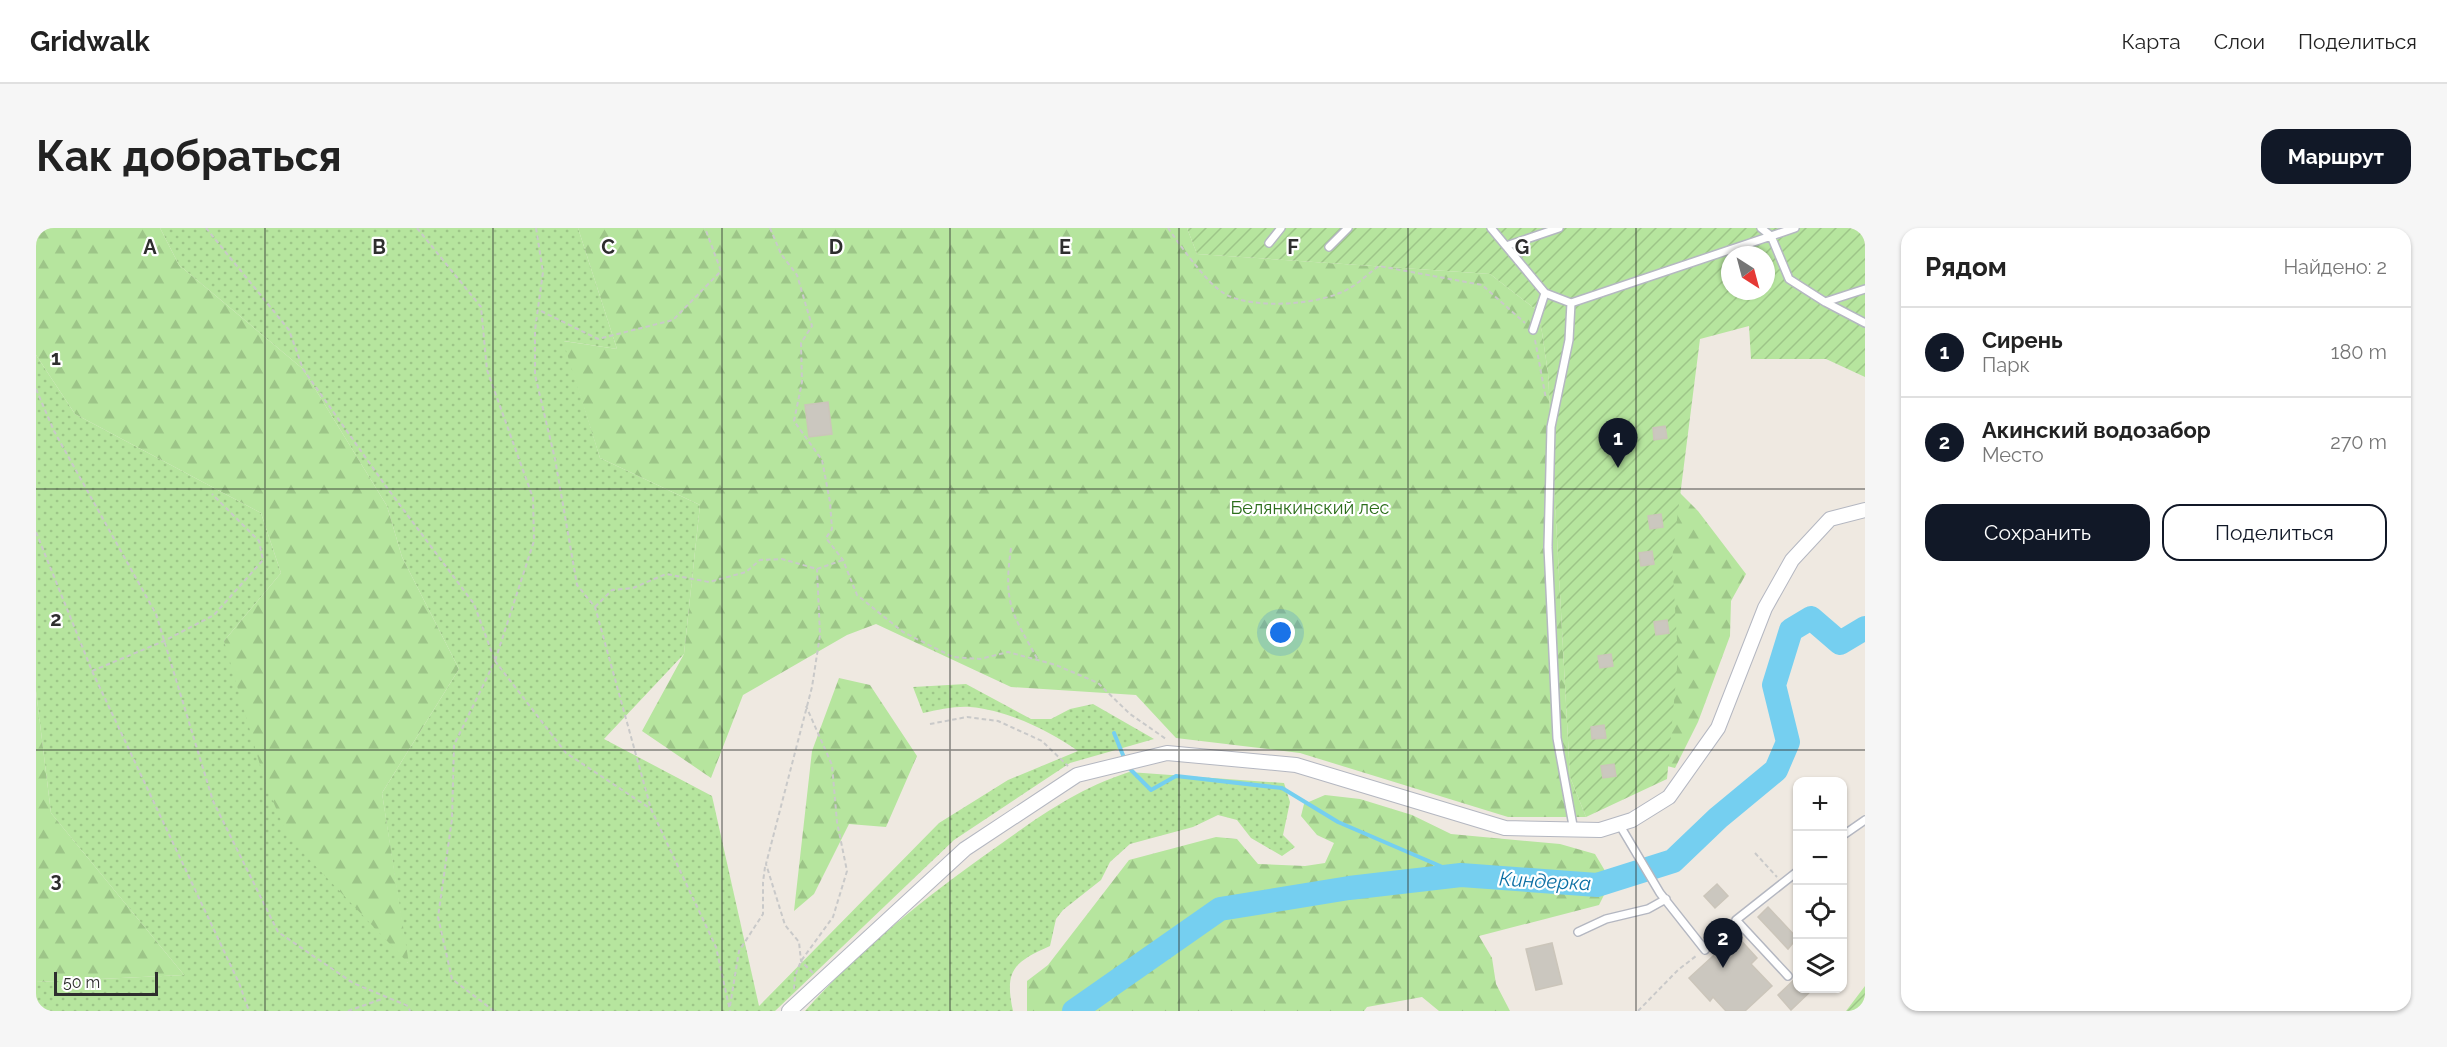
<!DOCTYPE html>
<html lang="ru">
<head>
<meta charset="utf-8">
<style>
	body { margin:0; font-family:Raleway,sans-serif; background:#f6f6f6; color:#222 }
	.controls { position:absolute; right:18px; bottom:18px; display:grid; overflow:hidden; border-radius:12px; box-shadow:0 2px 4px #0004 }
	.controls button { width:54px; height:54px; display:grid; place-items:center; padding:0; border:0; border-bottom:2px solid #e0e0e0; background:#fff; color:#222; font:30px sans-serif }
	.compass { position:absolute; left:1685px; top:18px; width:54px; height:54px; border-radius:50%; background:#fff; box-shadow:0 2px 4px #0004; rotate:144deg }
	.scale { position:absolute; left:18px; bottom:15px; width:104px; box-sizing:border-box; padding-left:6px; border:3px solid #2e2e2e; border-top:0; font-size:16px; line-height:21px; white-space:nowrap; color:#2e2e2e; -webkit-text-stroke:4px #fff; paint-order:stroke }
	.you { position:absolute; left:1245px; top:405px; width:21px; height:21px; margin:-15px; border:4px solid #fff; border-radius:50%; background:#1a73e8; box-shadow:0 0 0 9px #1a73e833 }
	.badge { display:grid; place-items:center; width:39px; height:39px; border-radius:50%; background:#111827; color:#fff; font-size:20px; font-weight:700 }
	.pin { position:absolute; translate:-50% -50px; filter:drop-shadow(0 2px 3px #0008) }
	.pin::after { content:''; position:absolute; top:32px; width:21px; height:18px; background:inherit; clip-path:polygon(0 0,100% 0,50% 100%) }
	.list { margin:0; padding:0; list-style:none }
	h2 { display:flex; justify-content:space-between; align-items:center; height:78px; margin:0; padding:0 24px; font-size:26px }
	h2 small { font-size:20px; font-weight:400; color:#767676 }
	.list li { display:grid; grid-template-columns:39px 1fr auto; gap:18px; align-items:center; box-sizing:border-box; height:90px; padding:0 24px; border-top:2px solid #e0e0e0 }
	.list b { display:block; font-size:22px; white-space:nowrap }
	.list p { margin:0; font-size:20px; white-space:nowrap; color:#767676 }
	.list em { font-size:20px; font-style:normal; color:#767676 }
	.actions { display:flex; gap:12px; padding:18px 24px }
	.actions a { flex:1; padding:14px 0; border:2px solid #111827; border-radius:18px; text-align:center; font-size:21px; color:#111827 }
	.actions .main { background:#111827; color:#fff }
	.icon { flex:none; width:33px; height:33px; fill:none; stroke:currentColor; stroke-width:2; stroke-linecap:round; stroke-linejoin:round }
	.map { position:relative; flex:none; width:1829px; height:783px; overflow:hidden; border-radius:18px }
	header { display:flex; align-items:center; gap:36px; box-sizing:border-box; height:84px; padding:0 30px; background:#fff; border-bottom:2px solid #e0e0e0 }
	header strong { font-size:28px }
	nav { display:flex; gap:33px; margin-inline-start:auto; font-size:21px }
	.intro { display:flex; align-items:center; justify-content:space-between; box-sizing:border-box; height:144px; padding:0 36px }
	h1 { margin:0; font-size:42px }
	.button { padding:15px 27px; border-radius:18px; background:#111827; color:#fff; font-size:21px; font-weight:700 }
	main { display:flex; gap:36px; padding:0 36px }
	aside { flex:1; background:#fff; border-radius:18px; box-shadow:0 2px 4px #0004 }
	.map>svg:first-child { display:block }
</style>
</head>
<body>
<header>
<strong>Gridwalk</strong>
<nav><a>Карта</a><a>Слои</a><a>Поделиться</a></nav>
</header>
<div class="intro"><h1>Как добраться</h1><a class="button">Маршрут</a></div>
<main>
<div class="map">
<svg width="1829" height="783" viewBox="0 0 1829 783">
	<defs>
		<pattern id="grass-dots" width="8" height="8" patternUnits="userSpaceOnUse" patternTransform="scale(1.5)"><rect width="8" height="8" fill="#b6e59e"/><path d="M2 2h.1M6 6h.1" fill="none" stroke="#9dc588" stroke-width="1.8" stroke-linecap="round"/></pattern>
		<pattern id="forest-firs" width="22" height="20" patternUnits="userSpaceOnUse" patternTransform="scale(1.5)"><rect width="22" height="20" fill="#b6e59e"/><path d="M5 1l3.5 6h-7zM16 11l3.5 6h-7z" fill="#9dc588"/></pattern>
		<pattern id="garden-furrows" width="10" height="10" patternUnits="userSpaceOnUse" patternTransform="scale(1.5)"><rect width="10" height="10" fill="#b6e59e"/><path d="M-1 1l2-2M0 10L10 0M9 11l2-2" fill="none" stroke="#9dc588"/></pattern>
	</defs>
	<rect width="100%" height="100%" fill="#efe9e1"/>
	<!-- grass -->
	<path fill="url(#grass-dots)" d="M124,0H542L581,121L528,113L564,230L664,277L648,426L568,511L676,568L723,778L903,595L972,552L1042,523C1012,502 971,482 934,479C919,478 902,482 887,485L877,459L930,456L995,491H1015L1034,481L1057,476L1118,511L1034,535L918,612L739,783H0V754L148,747L15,585L0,463V127L39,186L225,285L245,345L188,413L372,735L346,565L423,441L366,329L351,278L267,141L143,37Z
		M1093,544L1248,555L1254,574L1247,607L1259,619L1246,628L1215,610L1201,592L1182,587L1157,599L1094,616L1074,634L1065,652L1027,682L1020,691L1014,718C978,734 968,742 977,783H769C824,721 891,668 959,620C1004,588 1039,562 1093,544Z"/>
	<!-- forest -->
	<path fill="url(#forest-firs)" d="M0,0H124L143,37L267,141L351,278L366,329L423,441L346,565L373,736L252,609L229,554L188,413L245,345L225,285L39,186L0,127Z
		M542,0H1151L1161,26L1454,46L1503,84L1512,145L1534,549L1550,589H1472L1264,525L1140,510L1100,467L975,459L840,396L811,407L707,467L675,550L606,503L648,426L664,277L564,230L527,113L581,121Z
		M1640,261L1662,283L1710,346L1695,373L1694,408L1662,494L1639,540L1619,535Z
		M803,450L834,457L881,528L850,599L813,596L778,666L758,683L776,523Z
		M0,463L15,585L148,747L0,754Z
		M1289,567L1324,571L1376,587L1415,606L1524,616L1559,626L1575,653L1563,677L1443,708L1456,730L1460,756L1474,783H1403L1386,769L1331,779L1328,783H991V753L1012,737L1093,632L1180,609L1201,611L1222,636L1269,638L1289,635L1298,615L1281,607L1265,588L1268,576Z"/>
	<!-- garden -->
	<path fill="url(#garden-furrows)" fill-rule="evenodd" d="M1151,0H1829V149L1790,131H1715L1713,98L1664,111L1636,331L1642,429L1631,551L1550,589L1534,549L1512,145L1503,84L1454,46L1161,26ZM1694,27H1730V63H1694Z
		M1829,758V783H1810Z"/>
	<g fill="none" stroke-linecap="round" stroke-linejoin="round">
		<!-- stream -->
		<path stroke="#75cff0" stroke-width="4" d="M1078,505L1089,532
			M1092,539L1115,562L1140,548L1246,560L1302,594L1425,647"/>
		<!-- river -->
		<path stroke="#75cff0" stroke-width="24" d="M1038,783L1184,681L1313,660L1425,647L1561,657L1637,633L1682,590L1740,542L1752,514L1738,457L1755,402L1775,390L1804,415L1829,400"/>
	</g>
	<!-- building -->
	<path fill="#cbc7bf" stroke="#cbc5ba" stroke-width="1.5" d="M792,174L796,206L773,209L769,177Z
		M1629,198L1631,210L1618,212L1617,200Z
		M1625,286L1627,299L1614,301L1612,288Z
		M1616,323L1618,336L1605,338L1603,325Z
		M1631,392L1633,405L1620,407L1618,394Z
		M1575,426L1577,438L1564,440L1562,428Z
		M1568,497L1570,510L1556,511L1555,499Z
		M1578,536L1580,548L1567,550L1565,538Z
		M1681,656L1692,668L1679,680L1668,668Z
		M1732,679L1761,710L1752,721L1722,689Z
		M1700,707L1721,730L1715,736L1736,758L1709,783H1690L1677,769L1674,773L1653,750Z
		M1516,715L1526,756L1500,762L1490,721Z
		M1761,749V760H1778L1755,782L1742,767Z"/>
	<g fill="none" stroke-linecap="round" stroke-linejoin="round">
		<defs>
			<path id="service" d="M1455,0L1509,65L1535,75L1533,112L1515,199L1512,319L1521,510L1538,603
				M1725,0L1735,8L1753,51L1789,74L1829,61
				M1233,15L1245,0
				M1470,18L1523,0
				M1293,19L1312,0
				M1789,74L1829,95
				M1535,75L1759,0
				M1497,102L1509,65
				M1583,596L1624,665L1669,722
				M1806,608L1829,592
				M1542,704L1570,691L1612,681L1630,671
				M1752,748L1700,692L1762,643"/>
			<path id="minor" d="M753,783L929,621L1041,547L1131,525L1260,537L1469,600L1564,602L1596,592L1633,569L1682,500L1729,380L1756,332L1794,291L1829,282"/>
		</defs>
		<!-- service casing -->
		<use href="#service" stroke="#b4b7c1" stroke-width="10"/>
		<!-- minor casing -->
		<use href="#minor" stroke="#b4b7c1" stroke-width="16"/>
		<!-- path -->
		<path stroke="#c9c9c9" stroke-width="2" stroke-dasharray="4.5 3" stroke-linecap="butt" d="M170,0L253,102L267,141L349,257L438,376L459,433L498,313L497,270L451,142L445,79L381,0
			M500,0L507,44L499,102V147L519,231L541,357L559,379L615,581L680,719L694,783
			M734,0L745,26L761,47L776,98L765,115L766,154L758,193L786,232L794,274L796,301L790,310L807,332L821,367L867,404L917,429L944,431L972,424L1020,437L1062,455L1094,486L1130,511
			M1132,0C1144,17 1171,56 1189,66C1218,82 1286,77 1314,60C1324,54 1333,45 1343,38L1446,57L1489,95
			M505,83L562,111L637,92L685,43L669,0
			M1499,112L1510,171
			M0,161L18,203L120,386L177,573L242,704L317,755L372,778L374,783
			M0,304L56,443L203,755L213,783
			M975,320C967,376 976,385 1002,432
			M559,379L576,362L597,360L630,346L673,354L710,344L724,332L746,331L781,341L807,332
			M56,443L128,413L178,387L227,332L223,313L176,266
			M894,496L931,489L962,493L1006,513L1032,538
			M1719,625L1741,649
			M1676,715L1693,698
			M777,745L765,733L763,714L749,697L730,636L776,459L784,407L781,341
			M758,761L759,748L765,733L797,689L811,643L801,594L796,537L770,478
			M694,778L703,723L727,686V654L729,639
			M312,783L346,771
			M458,783L416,751L402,689L416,591L418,517L459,433L530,525L615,581
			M1602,783L1642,742L1660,728"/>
		<!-- service -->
		<use href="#service" stroke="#fff" stroke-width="7"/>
		<!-- minor -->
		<use href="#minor" stroke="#fff" stroke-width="14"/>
	</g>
	<!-- grid -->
	<path fill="none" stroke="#2e2e2e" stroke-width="1.5" stroke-opacity="0.55" d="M229,0V783M457,0V783M686,0V783M914,0V783M1143,0V783M1372,0V783M1600,0V783M0,261H1829M0,522H1829"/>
	<g text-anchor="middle" stroke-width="4.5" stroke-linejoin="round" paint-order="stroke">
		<!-- park labels -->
		<g font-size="18" fill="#2c6e1b" stroke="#fff">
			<text x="1274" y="286">Белянкинский лес</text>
		</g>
		<!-- water labels -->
		<g font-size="20" font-style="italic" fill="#0d6fa3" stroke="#fff">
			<text transform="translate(1509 653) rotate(3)" y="7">Киндерка</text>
		</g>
	</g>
	<g font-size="20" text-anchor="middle" font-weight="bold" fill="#2e2e2e" stroke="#fff" stroke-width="4.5" stroke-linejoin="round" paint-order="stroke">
		<text x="114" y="26">A</text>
		<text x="343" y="26">B</text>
		<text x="572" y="26">C</text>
		<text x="800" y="26">D</text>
		<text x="1029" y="26">E</text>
		<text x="1257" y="26">F</text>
		<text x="1486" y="26">G</text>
		<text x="20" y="137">1</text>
		<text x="20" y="398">2</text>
		<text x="20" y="659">3</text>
	</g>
</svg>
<div class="controls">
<button>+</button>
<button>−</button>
<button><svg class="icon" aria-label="locate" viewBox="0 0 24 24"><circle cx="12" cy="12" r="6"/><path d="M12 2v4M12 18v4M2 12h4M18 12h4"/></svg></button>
<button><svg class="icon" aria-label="layers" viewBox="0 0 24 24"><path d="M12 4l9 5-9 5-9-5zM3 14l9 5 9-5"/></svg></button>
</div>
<svg class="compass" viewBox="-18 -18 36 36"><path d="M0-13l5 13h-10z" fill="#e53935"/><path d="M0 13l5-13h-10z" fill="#767676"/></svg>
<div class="scale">50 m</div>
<div class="you"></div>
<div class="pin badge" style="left:1582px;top:240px">1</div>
<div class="pin badge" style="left:1687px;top:740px">2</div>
</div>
<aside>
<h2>Рядом<small>Найдено: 2</small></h2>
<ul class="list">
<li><span class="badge">1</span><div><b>Сирень</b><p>Парк</p></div><em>180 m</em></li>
<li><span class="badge">2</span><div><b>Акинский водозабор</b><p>Место</p></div><em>270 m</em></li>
</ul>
<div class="actions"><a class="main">Сохранить</a><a>Поделиться</a></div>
</aside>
</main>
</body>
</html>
